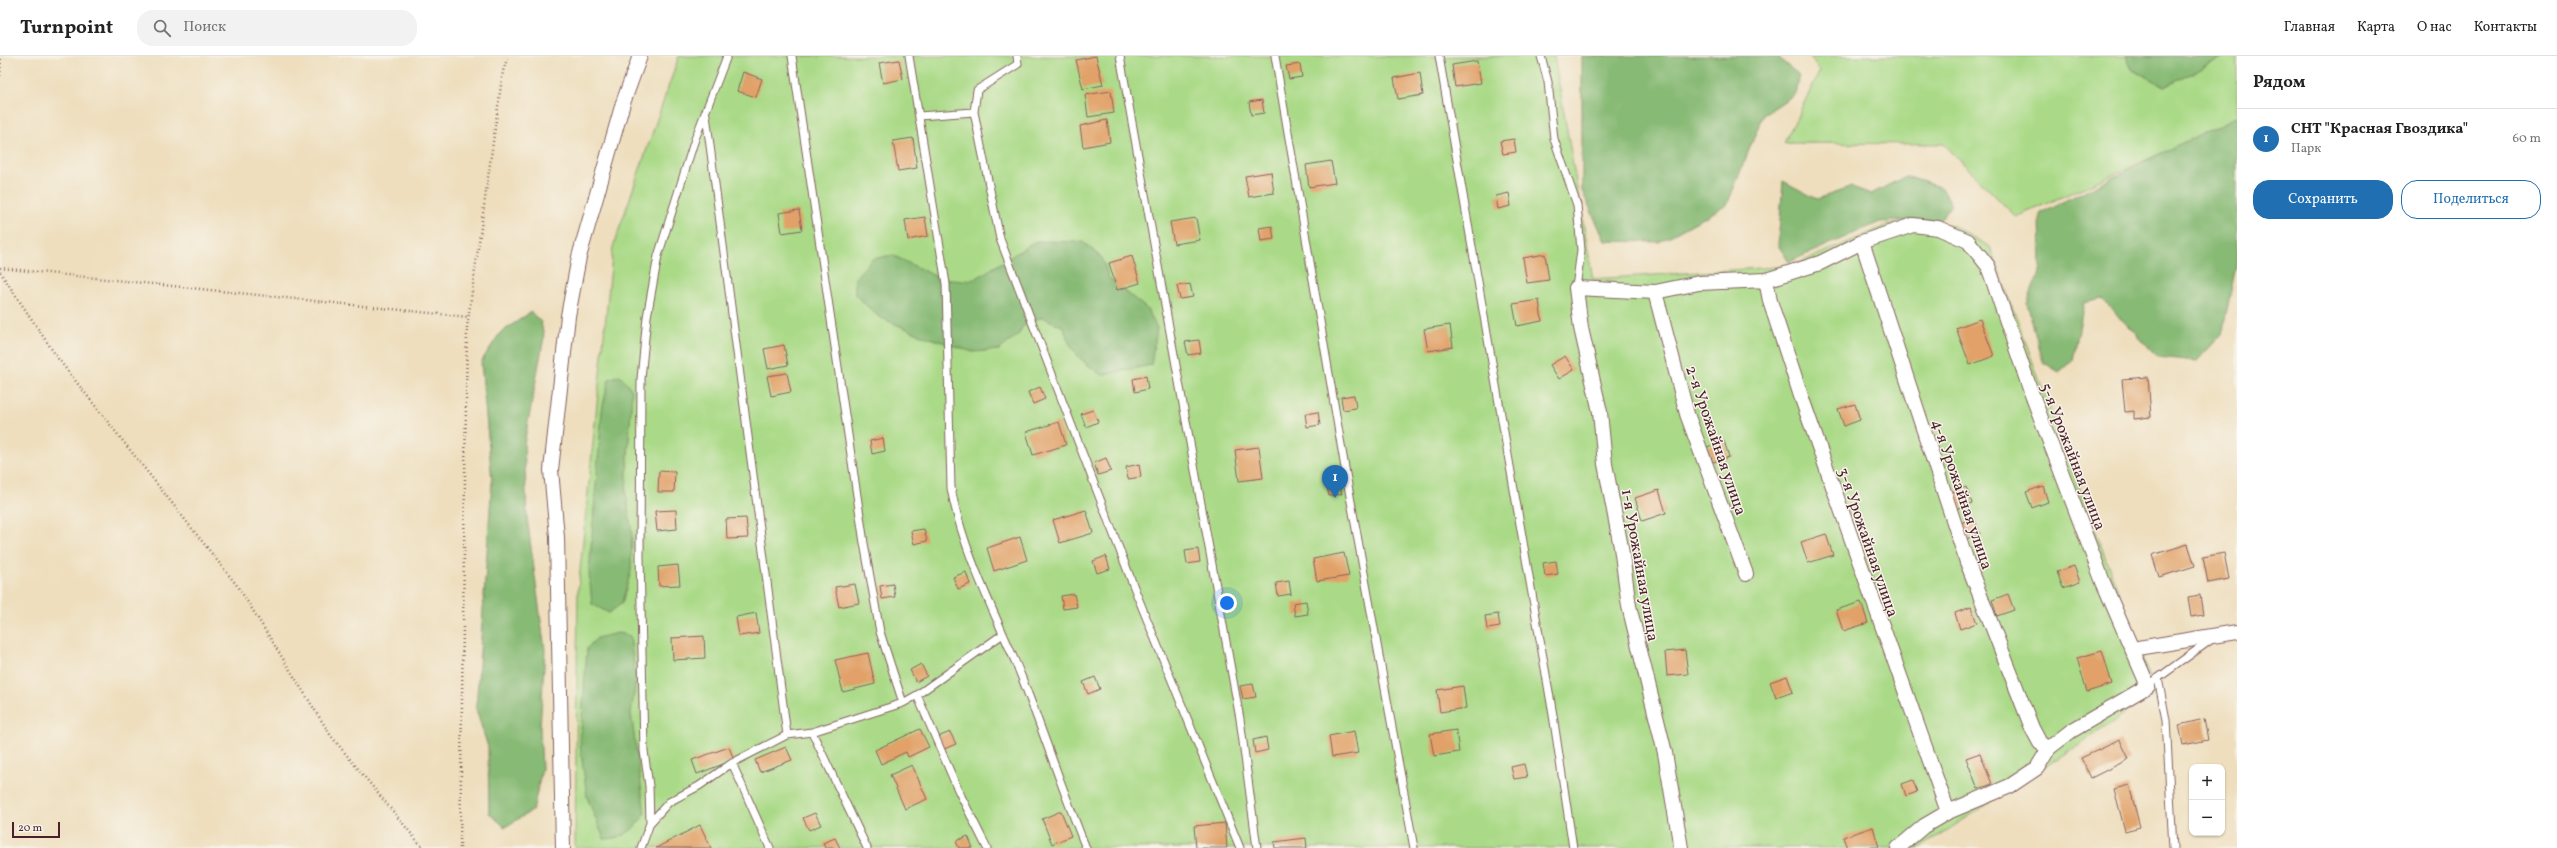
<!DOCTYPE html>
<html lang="ru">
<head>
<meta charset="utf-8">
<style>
	body { margin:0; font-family:Vollkorn,serif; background:#f2f2f2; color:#222 }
	.controls { position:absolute; right:12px; bottom:12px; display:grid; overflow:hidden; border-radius:8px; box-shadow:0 1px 3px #0004 }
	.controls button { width:36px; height:36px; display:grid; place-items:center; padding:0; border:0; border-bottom:1px solid #e0e0e0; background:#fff; color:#222; font:20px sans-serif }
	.scale { position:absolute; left:12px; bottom:10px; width:48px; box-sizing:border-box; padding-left:4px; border:2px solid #4a1f2b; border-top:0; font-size:11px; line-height:14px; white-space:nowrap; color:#4a1f2b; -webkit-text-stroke:3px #f7f3e8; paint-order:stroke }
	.you { position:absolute; left:1227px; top:547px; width:14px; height:14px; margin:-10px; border:3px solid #fff; border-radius:50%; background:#1a73e8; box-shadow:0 0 0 6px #1a73e833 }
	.badge { display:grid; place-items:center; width:26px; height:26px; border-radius:50%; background:#1f6fb2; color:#fff; font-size:13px; font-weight:700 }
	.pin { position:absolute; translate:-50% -33px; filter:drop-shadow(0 1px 2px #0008) }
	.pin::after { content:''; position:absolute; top:21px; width:14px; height:12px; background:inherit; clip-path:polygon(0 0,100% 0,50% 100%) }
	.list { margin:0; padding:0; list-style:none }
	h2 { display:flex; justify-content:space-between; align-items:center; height:52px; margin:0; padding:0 16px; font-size:17px }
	h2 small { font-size:13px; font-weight:400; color:#767676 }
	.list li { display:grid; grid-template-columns:26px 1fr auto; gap:12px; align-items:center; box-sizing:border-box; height:60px; padding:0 16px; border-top:1px solid #e0e0e0 }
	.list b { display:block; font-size:15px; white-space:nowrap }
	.list p { margin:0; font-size:13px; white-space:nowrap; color:#767676 }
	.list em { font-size:13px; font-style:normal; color:#767676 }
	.actions { display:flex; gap:8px; padding:12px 16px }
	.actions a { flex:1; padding:9px 0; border:1px solid #1f6fb2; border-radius:16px; text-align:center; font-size:14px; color:#1f6fb2 }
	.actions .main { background:#1f6fb2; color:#fff }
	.icon { flex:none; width:22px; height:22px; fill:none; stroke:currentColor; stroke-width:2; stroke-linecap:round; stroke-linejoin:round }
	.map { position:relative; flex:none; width:2237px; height:792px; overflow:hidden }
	header { display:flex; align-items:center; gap:24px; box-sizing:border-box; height:56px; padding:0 20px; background:#fff; border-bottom:1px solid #e0e0e0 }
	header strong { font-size:19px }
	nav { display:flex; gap:22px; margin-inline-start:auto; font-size:14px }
	.search { width:280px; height:36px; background:#f2f2f2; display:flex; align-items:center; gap:10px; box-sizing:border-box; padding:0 14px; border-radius:16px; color:#767676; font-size:15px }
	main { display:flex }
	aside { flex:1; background:#fff }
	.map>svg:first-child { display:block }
</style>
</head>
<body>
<header>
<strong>Turnpoint</strong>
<div class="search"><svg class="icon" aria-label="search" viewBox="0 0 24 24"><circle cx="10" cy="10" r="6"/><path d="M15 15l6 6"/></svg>Поиск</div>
<nav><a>Главная</a><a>Карта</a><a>О нас</a><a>Контакты</a></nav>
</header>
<main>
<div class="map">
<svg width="2237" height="792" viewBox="0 0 2237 792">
	<rect width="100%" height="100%" fill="#f7f3e8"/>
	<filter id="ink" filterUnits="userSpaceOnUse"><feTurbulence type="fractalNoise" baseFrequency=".025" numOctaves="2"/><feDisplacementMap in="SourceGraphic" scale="8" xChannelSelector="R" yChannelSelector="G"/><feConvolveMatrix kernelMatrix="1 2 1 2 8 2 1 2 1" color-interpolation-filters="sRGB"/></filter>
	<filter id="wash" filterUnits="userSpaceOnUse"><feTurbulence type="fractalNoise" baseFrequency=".012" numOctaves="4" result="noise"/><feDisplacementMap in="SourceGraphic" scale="16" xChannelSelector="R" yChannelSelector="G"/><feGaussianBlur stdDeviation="0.9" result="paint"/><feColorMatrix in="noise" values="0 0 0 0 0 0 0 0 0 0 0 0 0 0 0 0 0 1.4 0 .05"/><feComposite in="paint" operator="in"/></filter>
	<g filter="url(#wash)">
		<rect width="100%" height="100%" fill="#eedebd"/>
		<!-- green -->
		<path fill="#aada87" stroke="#7a7c59" d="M679,0H1554L1593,223L1792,210L1888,169L1914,166L1953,170L1990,191L2156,638L1920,792H575L578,534L613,191Z
			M1810,0H2126L2132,13L2165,31L2225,0H2237V64L2016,161L1944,88L1784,87L1820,15Z"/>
		<!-- forest -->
		<path fill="#87ba74" stroke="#686c50" d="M1582,0H1776L1799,19L1795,38L1763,59L1727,149L1659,186L1605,185L1582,135Z
			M2126,0H2225L2165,31L2132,13Z
			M2237,60V205L2222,278L2197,305L2158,301L2102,243L2084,247L2073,304L2059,316L2043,306L2027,247L2041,212L2040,157Z
			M1906,120L1942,132L1952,149L1940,163L1880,166L1789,206L1778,189L1783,125L1817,143L1852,131L1871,138Z
			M1036,185L1083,186L1102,202L1109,222L1147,253L1157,272L1151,309L1102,319C1081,305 1070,296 1064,271L1042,261L1023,270L1018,279L999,294L973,296L921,279L879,261L855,239V222L872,203L892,199L939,222L962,225L975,223Z
			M531,256L541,266L544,281L524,388L527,462L545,594L540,672L542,713L533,754L505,771L489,757L488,691L476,653L492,425L481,306L500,277Z
			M620,319L632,334L626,436L632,477L631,515L622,547L609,557L592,548L589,517L602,354L609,323Z
			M618,577L630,580L636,625L631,657L645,758C632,775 626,782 604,783L587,741L580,689L587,592L597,582Z"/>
		<g id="blocks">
			<!-- building -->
			<path fill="#e1a167" d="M1096,0L1103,29L1083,33L1076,4Z
				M899,4L903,23L883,27L879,7Z
				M1477,5L1481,27L1455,31L1452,9Z
				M1300,8L1302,21L1289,23L1286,10Z
				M743,16L762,23L756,41L737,35Z
				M1420,17L1423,39L1398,43L1394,22Z
				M1111,35L1114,57L1088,61L1085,39Z
				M1262,44L1264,57L1251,59L1249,46Z
				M1107,64L1110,86L1083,91L1080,70Z
				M913,82L917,112L898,115L893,85Z
				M1514,83L1516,96L1503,98L1500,85Z
				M1331,105L1335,127L1309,131L1306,109Z
				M1271,116L1274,137L1249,141L1245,120Z
				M1509,137L1511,150L1498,153L1496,140Z
				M799,154L802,174L782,177L779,157Z
				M925,161L928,180L908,184L905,164Z
				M1196,162L1200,184L1174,188L1170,166Z
				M1272,170L1274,183L1261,185L1259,172Z
				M1545,198L1549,224L1527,227L1523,202Z
				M1132,200L1140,227L1117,234L1109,207Z
				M1190,228L1193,241L1180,243L1177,230Z
				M1539,244L1542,265L1517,270L1513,248Z
				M1980,263L1994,300L1970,309L1956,272Z
				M1450,269L1453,291L1428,295L1424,273Z
				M1199,284L1201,297L1188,299L1185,286Z
				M784,289L788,309L768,313L764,293Z
				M1565,300L1574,314L1559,323L1550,309Z
				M787,317L791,336L771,340L767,320Z
				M1146,320L1148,333L1135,336L1133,323Z
				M2148,321L2151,361L2134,363V355L2125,356L2122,323Z
				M1040,331L1045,343L1033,348L1028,336Z
				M1354,339L1356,352L1343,354L1341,341Z
				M1855,348L1860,364L1844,370L1838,353Z
				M1093,354L1098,366L1086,371L1081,358Z
				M1318,356L1320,369L1307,371L1305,358Z
				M1059,366L1066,389L1033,399L1026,376Z
				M883,382L885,395L872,398L870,385Z
				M1724,385L1729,401L1713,406L1707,391Z
				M1259,391L1263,422L1239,425L1235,394Z
				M1106,402L1111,415L1098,419L1094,407Z
				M1139,408L1141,421L1128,423L1126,411Z
				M659,415L675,416L674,436H658Z
				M1339,425L1342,438L1329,440L1326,427Z
				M2043,430L2048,446L2032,452L2026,436Z
				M1966,431L1972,447L1956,453L1950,437Z
				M1659,434L1666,457L1642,465L1635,442Z
				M676,454L677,473L657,475L655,455Z
				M1086,454L1093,477L1060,487L1053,464Z
				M746,462L748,482L727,483L726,463Z
				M1974,462L1980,478L1963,484L1958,468Z
				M924,473L927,485L914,488L911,475Z
				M1826,478L1833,499L1808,507L1801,486Z
				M1020,481L1027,504L994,515L987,492Z
				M2188,488L2195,510L2159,521L2152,499Z
				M1198,493L1200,506L1187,508L1185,495Z
				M1344,497L1349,520L1317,525L1313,503Z
				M2224,497L2229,523L2208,527L2203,501Z
				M1106,500L1110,513L1097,517L1093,505Z
				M1556,505L1558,518L1545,520L1543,507Z
				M678,509L680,529L659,530L658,511Z
				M2074,510L2080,526L2063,532L2057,516Z
				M966,516L970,528L958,533L953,521Z
				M1289,525L1291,538L1278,540L1276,527Z
				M855,528L859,547L839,551L835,531Z
				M893,528L895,541L882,543L880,530Z
				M1074,538L1077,551L1063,553L1061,540Z
				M2008,538L2014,554L1997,560L1992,544Z
				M2200,539L2203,559L2191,561L2188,541Z
				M1306,545L1308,558L1295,560L1293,547Z
				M1861,546L1868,567L1843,575L1836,554Z
				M1971,551L1977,567L1960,573L1955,557Z
				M756,557L759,577L739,580L736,561Z
				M1498,558L1500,571L1487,573L1485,560Z
				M704,580L705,602L673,604L672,582Z
				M1685,594L1688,618L1667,620L1665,596Z
				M2102,595L2112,628L2087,636L2077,602Z
				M868,597L875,628L843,636L835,604Z
				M921,608L927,620L916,626L910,614Z
				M1787,620L1793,636L1776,642L1770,626Z
				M1095,621L1100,633L1088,638L1083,626Z
				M1253,628L1256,641L1243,643L1240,630Z
				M1463,630L1466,652L1440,656L1437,634Z
				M2204,663L2208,684L2183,689L2179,669Z
				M920,673L929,691L908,701L906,696L881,708L875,694Z
				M1456,674L1459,696L1434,700L1430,678Z
				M1354,675L1358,697L1332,701L1329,680Z
				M950,676L956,688L944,693L938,681Z
				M1266,681L1268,694L1255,697L1253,684Z
				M2120,684L2129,703L2091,722L2081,702Z
				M729,691L734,704L697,718L692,704Z
				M786,691L792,704L760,716L755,704Z
				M1980,697L1992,728L1978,733L1966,702Z
				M1524,708L1527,721L1514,723L1511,711Z
				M912,709L927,743L905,753L890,719Z
				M1913,724L1917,736L1906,740L1902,728Z
				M2129,729L2140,771L2125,775L2114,733Z
				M1061,755L1071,780L1052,788L1042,763Z
				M815,757L821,769L809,774L803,762Z
				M1225,767L1227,792H1196L1194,770Z
				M700,769L711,792H656Z
				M1873,771L1879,791L1847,792L1843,781Z
				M968,780L973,792H959L956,785Z
				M835,782L840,792H825L823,787Z
				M1306,782L1307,792H1275L1274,786Z"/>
		</g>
	</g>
	<g filter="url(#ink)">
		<use href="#blocks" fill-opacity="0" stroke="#83625e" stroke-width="1"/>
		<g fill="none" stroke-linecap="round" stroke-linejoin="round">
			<defs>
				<path id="lane" d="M792,0L864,487L880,576L903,647
					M909,0L946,228L951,432C963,498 997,560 1022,622C1044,678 1063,736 1086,792
					M1017,0L1018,8L977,34L974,56L1000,183L1137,539L1240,792
					M1120,0L1240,663L1257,792
					M1275,0L1346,418L1414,792
					M1439,0L1553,659L1573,792
					M1541,0L1548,26L1554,83L1577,149L1581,194L1576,232
					M706,59L787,679
					M919,60L974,56
					M2158,622L2166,664L2173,792
					M2154,625L2212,583
					M917,639L959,736L987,792
					M812,676L867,792
					M732,707L770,792
					M650,767L649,730L644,695L640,500L641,323L647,261L658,200L695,83L727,0
					M641,792L650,767L669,746L699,730L732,707L787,679L812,676L903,647L917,639L1003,578"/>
				<path id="street" d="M1862,186L1967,506L2032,672L2040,687L2049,692
					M1766,224L1770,245L1801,340L1948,756
					M1655,236L1687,358L1746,518
					M2132,593L2237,576
					M563,792L557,481L551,414L568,260L579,201L623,47L640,0
					M1681,792L1665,697L1629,550L1621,491L1605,408L1600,356L1581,272L1576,232L1655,236L1699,227L1766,224L1820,207L1862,186L1913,169L1938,172L1968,185L1988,210L2031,336L2103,526L2148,630L2071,675L2049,692L2037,712L2010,730L1948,756L1924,770L1898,792"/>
			</defs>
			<!-- lane casing -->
			<use href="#lane" stroke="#83625e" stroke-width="9"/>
			<!-- street casing -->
			<use href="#street" stroke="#83625e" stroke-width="16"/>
			<!-- path -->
			<path stroke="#83625e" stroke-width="2.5" stroke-dasharray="1 3" stroke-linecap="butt" d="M0,20L1,0
				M0,212L468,261
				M0,216L59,304L239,532L331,680L423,792
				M460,792L467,271L503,15L508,0"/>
			<!-- lane -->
			<use href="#lane" stroke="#fff" stroke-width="7"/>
			<!-- street -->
			<use href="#street" stroke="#fff" stroke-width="14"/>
		</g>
	</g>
	<g text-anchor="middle" stroke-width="3" stroke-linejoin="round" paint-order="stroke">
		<!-- street labels -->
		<g font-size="16" fill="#4a1f2b" stroke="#f7f3e8">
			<text transform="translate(1717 384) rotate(71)" y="6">2-я Урожайная улица</text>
			<text transform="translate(2074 400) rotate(69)" y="6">5-я Урожайная улица</text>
			<text transform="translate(1963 438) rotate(71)" y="6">4-я Урожайная улица</text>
			<text transform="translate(1869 486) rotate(71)" y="6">3-я Урожайная улица</text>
			<text transform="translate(1641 509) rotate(80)" y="6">1-я Урожайная улица</text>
		</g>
	</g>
</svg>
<div class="controls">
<button>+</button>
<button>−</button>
</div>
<div class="scale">20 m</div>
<div class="you"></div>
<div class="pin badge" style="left:1335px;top:442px">1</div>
</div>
<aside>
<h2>Рядом<small></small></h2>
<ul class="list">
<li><span class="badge">1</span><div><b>СНТ &quot;Красная Гвоздика&quot;</b><p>Парк</p></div><em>60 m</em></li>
</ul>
<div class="actions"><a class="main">Сохранить</a><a>Поделиться</a></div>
</aside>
</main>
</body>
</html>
